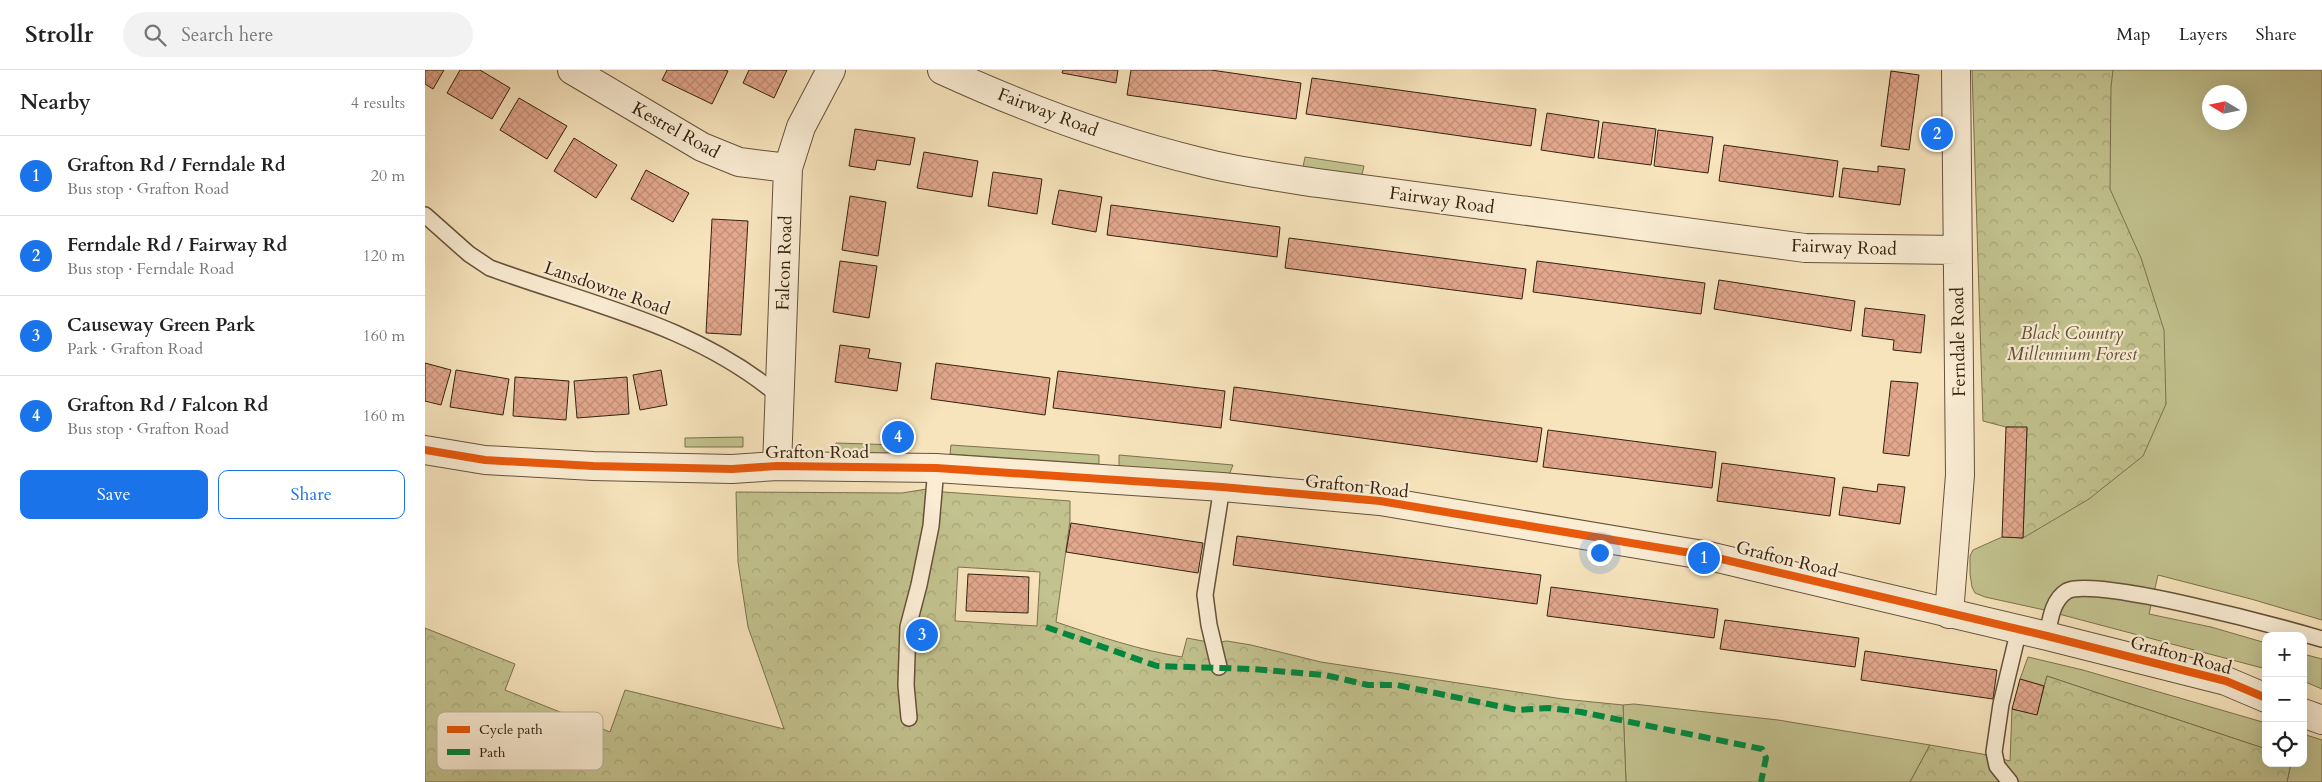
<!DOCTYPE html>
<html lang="en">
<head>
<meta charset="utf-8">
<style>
	body { margin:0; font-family:Cardo,serif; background:#f2f2f2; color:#222 }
	.controls { position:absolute; right:15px; bottom:15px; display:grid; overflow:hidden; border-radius:10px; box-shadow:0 5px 20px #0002 }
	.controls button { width:45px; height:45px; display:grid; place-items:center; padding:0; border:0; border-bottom:1px solid #e0e0e0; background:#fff; color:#222; font:25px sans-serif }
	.compass { position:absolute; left:1777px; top:15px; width:45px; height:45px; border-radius:50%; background:#fff; box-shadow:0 5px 20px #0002; rotate:280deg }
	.you { position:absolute; left:1174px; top:482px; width:18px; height:18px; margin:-12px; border:4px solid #fff; border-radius:50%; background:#1a73e8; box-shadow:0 0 0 8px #1a73e833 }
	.badge { display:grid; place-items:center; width:32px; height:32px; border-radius:50%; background:#1a73e8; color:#fff; font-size:16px; font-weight:700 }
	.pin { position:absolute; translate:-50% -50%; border:2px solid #fff; box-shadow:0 1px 5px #0006 }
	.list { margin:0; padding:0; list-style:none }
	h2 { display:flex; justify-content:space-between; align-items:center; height:65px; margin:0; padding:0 20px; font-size:21px }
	h2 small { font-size:16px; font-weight:400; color:#767676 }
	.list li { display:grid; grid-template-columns:32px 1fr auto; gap:15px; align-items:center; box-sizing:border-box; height:80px; padding:0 20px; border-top:1px solid #e0e0e0 }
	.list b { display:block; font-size:19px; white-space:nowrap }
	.list p { margin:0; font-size:16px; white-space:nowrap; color:#767676 }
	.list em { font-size:16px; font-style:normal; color:#767676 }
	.actions { display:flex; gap:10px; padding:15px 20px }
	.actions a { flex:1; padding:11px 0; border:1px solid #1a73e8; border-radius:10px; text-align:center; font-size:18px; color:#1a73e8 }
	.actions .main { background:#1a73e8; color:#fff }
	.icon { flex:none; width:28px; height:28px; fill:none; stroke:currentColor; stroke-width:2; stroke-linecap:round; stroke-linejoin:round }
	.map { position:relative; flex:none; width:1897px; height:712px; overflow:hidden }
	header { display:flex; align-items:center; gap:30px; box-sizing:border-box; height:70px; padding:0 25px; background:#fff; border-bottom:1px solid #e0e0e0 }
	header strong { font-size:24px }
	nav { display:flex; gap:28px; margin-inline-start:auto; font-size:18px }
	.search { width:350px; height:45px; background:#f2f2f2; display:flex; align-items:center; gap:12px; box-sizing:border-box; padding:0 18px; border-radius:28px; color:#767676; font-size:19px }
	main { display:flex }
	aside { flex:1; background:#fff }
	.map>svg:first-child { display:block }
</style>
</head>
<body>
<header>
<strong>Strollr</strong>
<div class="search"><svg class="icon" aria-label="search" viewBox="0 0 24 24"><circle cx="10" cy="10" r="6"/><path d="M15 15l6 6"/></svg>Search here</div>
<nav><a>Map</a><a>Layers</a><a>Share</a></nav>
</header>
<main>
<aside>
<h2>Nearby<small>4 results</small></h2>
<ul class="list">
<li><span class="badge">1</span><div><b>Grafton Rd / Ferndale Rd</b><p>Bus stop · Grafton Road</p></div><em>20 m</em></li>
<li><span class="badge">2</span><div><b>Ferndale Rd / Fairway Rd</b><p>Bus stop · Ferndale Road</p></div><em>120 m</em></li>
<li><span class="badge">3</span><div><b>Causeway Green Park</b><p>Park · Grafton Road</p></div><em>160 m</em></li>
<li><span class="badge">4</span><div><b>Grafton Rd / Falcon Rd</b><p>Bus stop · Grafton Road</p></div><em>160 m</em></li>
</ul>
<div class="actions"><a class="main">Save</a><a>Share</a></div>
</aside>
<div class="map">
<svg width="1897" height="712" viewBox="0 0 1897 712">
	<defs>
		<pattern id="forest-crowns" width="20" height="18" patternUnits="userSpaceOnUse" patternTransform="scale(1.25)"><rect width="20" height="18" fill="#c2c28e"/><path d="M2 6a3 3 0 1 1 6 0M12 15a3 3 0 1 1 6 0" fill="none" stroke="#a7a679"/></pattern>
		<pattern id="building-cross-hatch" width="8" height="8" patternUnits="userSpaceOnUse" patternTransform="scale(1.25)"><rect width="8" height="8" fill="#e2a78d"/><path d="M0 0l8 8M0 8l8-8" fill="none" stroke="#c28f78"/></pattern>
	</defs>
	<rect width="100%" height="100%" fill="#f7e4bd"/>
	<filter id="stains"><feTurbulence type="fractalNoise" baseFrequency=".004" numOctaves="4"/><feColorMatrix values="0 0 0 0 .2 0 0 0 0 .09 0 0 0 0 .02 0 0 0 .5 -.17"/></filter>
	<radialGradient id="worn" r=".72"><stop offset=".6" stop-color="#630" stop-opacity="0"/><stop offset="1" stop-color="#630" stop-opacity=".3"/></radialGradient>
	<!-- grass -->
	<path fill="#c2c28e" stroke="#7c724e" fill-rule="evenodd" d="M1581,0H1897V550L1826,529L1733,505L1724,544L1786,557L1841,573V599L1615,539L1560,527L1550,523L1547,517L1545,504V486L1548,480L1577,467L1598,468L1602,357ZM1784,22H1814V52H1784Z
		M880,87L939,96L936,109L877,102Z
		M318,367V377H260V368Z
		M411,373L473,375L470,385L405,383Z
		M526,375L674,385V394L525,384Z
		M694,385L808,395L804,405L694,396Z
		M1878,584L1897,589V619L1878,611Z
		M1603,587L1658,600L1841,653V679L1622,606L1619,616L1595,609Z
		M1209,634L1353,650L1505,675L1485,712H1201L1198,635Z
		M1878,664L1897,670V712H1862L1866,693H1878Z"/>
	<!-- forest -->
	<path fill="url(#forest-crowns)" stroke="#7c724e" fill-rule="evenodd" d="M1547,0H1688L1686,17L1685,119L1716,188L1739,260L1741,334L1718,386L1664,429L1598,468L1602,358L1581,357L1558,351Z
		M508,418L519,422L645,431V451L631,552C673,566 714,580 757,587L762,568L788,573L802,571L826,575L896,592L1138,629L1198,635L1201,712H0V558L90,594L80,620L185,662L200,620L359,659L323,557L313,492L311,422L477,423ZM533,497L615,502L612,556L530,551Z
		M1622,606L1841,679V693H1866L1862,712H1485L1505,675L1557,684L1585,691L1587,639L1612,644Z"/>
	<!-- building -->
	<path fill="url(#building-cross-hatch)" stroke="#35220f" d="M0,0H19L8,19L0,14Z
		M35,0H55L85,18L67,49L22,23Z
		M242,0H300L303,1L287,34L237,10Z
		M324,0H362L349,28L318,13Z
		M638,0H693L691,13L637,3Z
		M706,0H786L876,13L871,49L702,25Z
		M1466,1L1494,5L1484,80L1456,76Z
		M887,8L1111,39L1106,76L881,44Z
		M94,28L142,56L122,89L75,60Z
		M1122,43L1174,51L1169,88L1116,80Z
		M1178,52L1231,59L1226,95L1173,88Z
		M430,59L490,68L485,95L452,90L450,100L424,96Z
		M1233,60L1288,67L1283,103L1229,96Z
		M149,68L192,95L171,128L129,101Z
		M1299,75L1413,91L1408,127L1294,111Z
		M499,82L553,91L547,127L492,118Z
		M1453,96L1480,99L1475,135L1414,127L1418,98L1453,102Z
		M221,100L264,123L248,152L206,129Z
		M568,102L617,109L612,144L563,136Z
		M634,120L677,127L671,162L627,154Z
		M425,126L461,132L453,186L417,180Z
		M686,135L855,157L852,187L682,165Z
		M287,149L323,151L316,265L281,263Z
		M864,168L1101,199L1097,229L860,198Z
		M415,191L452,196L444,248L408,242Z
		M1112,191L1280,213L1276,244L1108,222Z
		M1294,210L1430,231L1426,261L1289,239Z
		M1440,238L1500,245L1496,283L1468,280L1469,270L1437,266Z
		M415,275L445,279L443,288L476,293L472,321L410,312Z
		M0,293L26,300L16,335L0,331Z
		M511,293L625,308L620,345L506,329Z
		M31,300L84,309L78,345L25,337Z
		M236,300L242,335L215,340L208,305Z
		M633,301L800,321L796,358L628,338Z
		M90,307L144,311L141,350L88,346Z
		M202,307L204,344L152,348L149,311Z
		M1466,311L1493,313L1484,386L1458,383Z
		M809,317L1117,358L1112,392L805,350Z
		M1581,357H1602L1598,468L1577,467Z
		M1123,360L1291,382L1287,418L1118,397Z
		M1297,393L1410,408L1405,446L1292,431Z
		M1453,414L1480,417L1475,454L1414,445L1418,417L1452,422Z
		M646,453L778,473L773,503L641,482Z
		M812,466L1116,505L1112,534L808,495Z
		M543,504L604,507L603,543L541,541Z
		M1126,517L1293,539L1289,568L1122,546Z
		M1300,550L1434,568L1430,597L1295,579Z
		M1440,581L1572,600L1568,629L1436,610Z
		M1595,609L1619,616L1612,645L1587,639Z"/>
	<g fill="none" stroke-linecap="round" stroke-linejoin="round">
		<defs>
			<path id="service" d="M0,145L44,184L65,198C166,235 270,255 354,326
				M1622,566C1625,551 1627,530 1642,521C1670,506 1859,558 1897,569
				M794,597L784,555L780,525L797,417
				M484,648L481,615L483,557L494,515L506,456L511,398
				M1585,712L1572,696L1569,682L1576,634L1594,559"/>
			<path id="minor" d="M147,0L277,77L314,92L363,98
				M517,0C600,38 688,71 776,92C815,102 854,107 893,113L1380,178L1532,180
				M352,396L363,98L376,57L406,0
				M1524,544L1535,405L1531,0"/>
			<path id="tertiary" d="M0,380L60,390L168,396L307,399L352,396L511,398L797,417L955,431L1284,486L1622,566L1801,611L1841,628
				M1878,643L1897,650"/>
		</defs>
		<!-- service casing -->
		<use href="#service" stroke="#66523a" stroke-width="18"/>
		<!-- minor casing -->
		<use href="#minor" stroke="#66523a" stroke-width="30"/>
		<!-- tertiary casing -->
		<use href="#tertiary" stroke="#66523a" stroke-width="30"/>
		<!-- service -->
		<use href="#service" stroke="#faedd4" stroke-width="15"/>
		<!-- minor -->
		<use href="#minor" stroke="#faedd4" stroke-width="28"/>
		<!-- tertiary -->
		<use href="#tertiary" stroke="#faedd4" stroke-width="28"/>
		<!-- quiet -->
		<path stroke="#00873e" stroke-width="6" stroke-dasharray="12 6" stroke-linecap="butt" d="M621,557L732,596L827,599L900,605L943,615H972L1092,640L1124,638L1156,642L1337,679L1341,688L1336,712"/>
		<defs>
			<path id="cycleway" d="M0,380L60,390L168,396L307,399L352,396L511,398L797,417L955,431L1284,486L1622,566L1801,611L1841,628"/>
		</defs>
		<!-- cycleway casing -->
		<use href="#cycleway" stroke="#faedd4" stroke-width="11"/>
		<!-- cycleway -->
		<use href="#cycleway" stroke="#e8590c" stroke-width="8"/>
	</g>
	<g text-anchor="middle" stroke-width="4.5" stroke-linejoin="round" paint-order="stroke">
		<!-- street labels -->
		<g font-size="18" fill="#35220f" stroke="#faedd4">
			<text transform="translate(623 42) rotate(21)" y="6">Fairway Road</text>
			<text transform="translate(251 60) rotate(29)" y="6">Kestrel Road</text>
			<text transform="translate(1017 130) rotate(8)" y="6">Fairway Road</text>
			<text transform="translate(1419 177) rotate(2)" y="6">Fairway Road</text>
			<text transform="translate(359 193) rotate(-88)" y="6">Falcon Road</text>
			<text transform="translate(182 218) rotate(19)" y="6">Lansdowne Road</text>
			<text transform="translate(1533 272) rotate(-91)" y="6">Ferndale Road</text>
			<text x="392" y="388">Grafton Road</text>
			<text transform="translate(932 416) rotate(6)" y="6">Grafton Road</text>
			<text transform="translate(1362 489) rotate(14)" y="6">Grafton Road</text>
			<text transform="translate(1756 585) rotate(15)" y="6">Grafton Road</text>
		</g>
		<!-- park labels -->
		<g font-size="18" font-style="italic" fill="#5f5235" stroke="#faedd4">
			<text x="1647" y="269">Black Country<tspan x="1647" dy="21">Millennium Forest</tspan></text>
		</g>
	</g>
	<!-- legend -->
	<rect x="12" y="642" width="166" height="58" rx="8" fill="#faedd4" stroke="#bfb099" stroke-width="1"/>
	<rect x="22" y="656" width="23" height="7" fill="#e8590c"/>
	<rect x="22" y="679" width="23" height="6" fill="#00873e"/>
	<g font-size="14" fill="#35220f">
		<text x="54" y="664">Cycle path</text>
		<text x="54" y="687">Path</text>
	</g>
	<rect width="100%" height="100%" filter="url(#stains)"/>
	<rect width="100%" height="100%" fill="url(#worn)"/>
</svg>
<div class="controls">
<button>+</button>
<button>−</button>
<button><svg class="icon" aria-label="locate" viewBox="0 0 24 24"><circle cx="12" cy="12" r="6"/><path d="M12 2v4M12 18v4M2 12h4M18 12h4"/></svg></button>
</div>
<svg class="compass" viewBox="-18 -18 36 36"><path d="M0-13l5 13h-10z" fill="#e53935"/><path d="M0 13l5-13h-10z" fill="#767676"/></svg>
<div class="you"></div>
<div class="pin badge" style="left:1279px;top:488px">1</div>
<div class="pin badge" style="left:1512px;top:64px">2</div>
<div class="pin badge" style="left:497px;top:565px">3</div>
<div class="pin badge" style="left:473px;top:367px">4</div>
</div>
</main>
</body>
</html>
